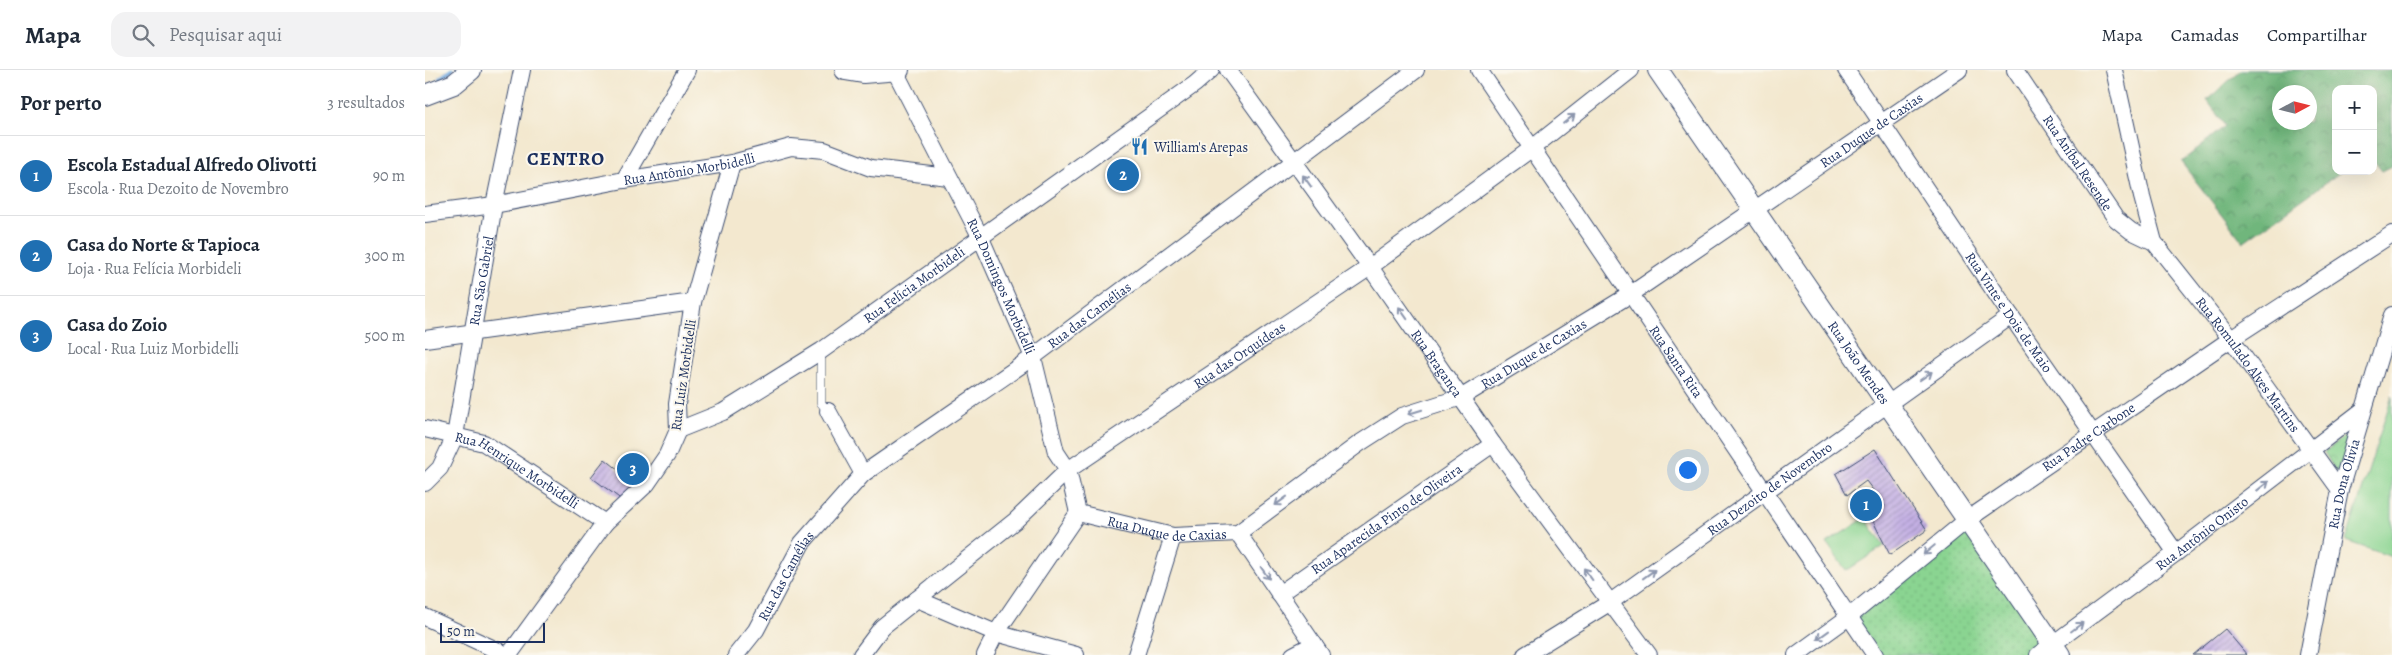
<!DOCTYPE html>
<html lang="pt">
<head>
<meta charset="utf-8">
<style>
	body { margin:0; font-family:Alegreya,serif; background:#f2f2f3; color:#1f2937 }
	.controls { position:absolute; right:15px; top:15px; display:grid; overflow:hidden; border-radius:10px; box-shadow:0 5px 20px #0002 }
	.controls button { width:45px; height:45px; display:grid; place-items:center; padding:0; border:0; border-bottom:1px solid #e0e1e3; background:#fff; color:#1f2937; font:25px sans-serif }
	.compass { position:absolute; left:1847px; top:15px; width:45px; height:45px; border-radius:50%; background:#fff; box-shadow:0 5px 20px #0002; rotate:83deg }
	.scale { position:absolute; left:15px; bottom:12px; width:105px; box-sizing:border-box; padding-left:5px; border:2px solid #1b2f5e; border-top:0; font-size:14px; line-height:18px; white-space:nowrap; color:#1b2f5e; -webkit-text-stroke:4px #fbf7ec; paint-order:stroke }
	.you { position:absolute; left:1262px; top:399px; width:18px; height:18px; margin:-12px; border:4px solid #fff; border-radius:50%; background:#1a73e8; box-shadow:0 0 0 8px #1a73e833 }
	.badge { display:grid; place-items:center; width:32px; height:32px; border-radius:50%; background:#1f6fb2; color:#fff; font-size:16px; font-weight:700 }
	.pin { position:absolute; translate:-50% -50%; border:2px solid #fff; box-shadow:0 1px 5px #0006 }
	.list { margin:0; padding:0; list-style:none }
	h2 { display:flex; justify-content:space-between; align-items:center; height:65px; margin:0; padding:0 20px; font-size:21px }
	h2 small { font-size:16px; font-weight:400; color:#747a83 }
	.list li { display:grid; grid-template-columns:32px 1fr auto; gap:15px; align-items:center; box-sizing:border-box; height:80px; padding:0 20px; border-top:1px solid #e0e1e3 }
	.list b { display:block; font-size:19px; white-space:nowrap }
	.list p { margin:0; font-size:16px; white-space:nowrap; color:#747a83 }
	.list em { font-size:16px; font-style:normal; color:#747a83 }
	.icon { flex:none; width:28px; height:28px; fill:none; stroke:currentColor; stroke-width:2; stroke-linecap:round; stroke-linejoin:round }
	.map { position:relative; flex:none; width:1967px; height:585px; overflow:hidden }
	header { display:flex; align-items:center; gap:30px; box-sizing:border-box; height:70px; padding:0 25px; background:#fff; border-bottom:1px solid #e0e1e3 }
	header strong { font-size:24px }
	nav { display:flex; gap:28px; margin-inline-start:auto; font-size:18px }
	.search { width:350px; height:45px; background:#f2f2f3; display:flex; align-items:center; gap:12px; box-sizing:border-box; padding:0 18px; border-radius:15px; color:#747a83; font-size:19px }
	main { display:flex }
	aside { flex:1; background:#fff }
	.map>svg:first-child { display:block }
</style>
</head>
<body>
<header>
<strong>Mapa</strong>
<div class="search"><svg class="icon" aria-label="search" viewBox="0 0 24 24"><circle cx="10" cy="10" r="6"/><path d="M15 15l6 6"/></svg>Pesquisar aqui</div>
<nav><a>Mapa</a><a>Camadas</a><a>Compartilhar</a></nav>
</header>
<main>
<aside>
<h2>Por perto<small>3 resultados</small></h2>
<ul class="list">
<li><span class="badge">1</span><div><b>Escola Estadual Alfredo Olivotti</b><p>Escola · Rua Dezoito de Novembro</p></div><em>90 m</em></li>
<li><span class="badge">2</span><div><b>Casa do Norte &amp; Tapioca</b><p>Loja · Rua Felícia Morbideli</p></div><em>300 m</em></li>
<li><span class="badge">3</span><div><b>Casa do Zoio</b><p>Local · Rua Luiz Morbidelli</p></div><em>500 m</em></li>
</ul>
</aside>
<div class="map">
<svg width="1967" height="585" viewBox="0 0 1967 585">
	<defs>
		<pattern id="grass-dots" width="8" height="8" patternUnits="userSpaceOnUse" patternTransform="scale(1.25)"><rect width="8" height="8" fill="#8ad491"/><path d="M2 2h.1M6 6h.1" fill="none" stroke="#76b67f" stroke-width="1.8" stroke-linecap="round"/></pattern>
		<pattern id="forest-crowns" width="20" height="18" patternUnits="userSpaceOnUse" patternTransform="scale(1.25)"><rect width="20" height="18" fill="#6fb67b"/><path d="M2 6a3 3 0 1 1 6 0M12 15a3 3 0 1 1 6 0" fill="none" stroke="#5a9468"/></pattern>
		<pattern id="park-crowns" width="20" height="18" patternUnits="userSpaceOnUse" patternTransform="scale(1.25)"><rect width="20" height="18" fill="#8ad491"/><path d="M2 6a3 3 0 1 1 6 0M12 15a3 3 0 1 1 6 0" fill="none" stroke="#76b67f"/></pattern>
		<pattern id="building-hatch" width="6" height="6" patternUnits="userSpaceOnUse" patternTransform="scale(1.25)"><rect width="6" height="6" fill="#c4b0e4"/><path d="M-1 1l2-2M0 6l6-6M5 7l2-2" fill="none" stroke="#9e90bc"/></pattern>
	</defs>
	<rect width="100%" height="100%" fill="#fbf7ec"/>
	<filter id="ink" filterUnits="userSpaceOnUse"><feTurbulence type="fractalNoise" baseFrequency=".02" numOctaves="2"/><feDisplacementMap in="SourceGraphic" scale="10" xChannelSelector="R" yChannelSelector="G"/><feConvolveMatrix kernelMatrix="1 2 1 2 8 2 1 2 1" color-interpolation-filters="sRGB"/></filter>
	<filter id="wash" filterUnits="userSpaceOnUse"><feTurbulence type="fractalNoise" baseFrequency=".0096" numOctaves="4" result="noise"/><feDisplacementMap in="SourceGraphic" scale="20" xChannelSelector="R" yChannelSelector="G"/><feGaussianBlur stdDeviation="1.12" result="paint"/><feColorMatrix in="noise" values="0 0 0 0 0 0 0 0 0 0 0 0 0 0 0 0 0 1.4 0 .05"/><feComposite in="paint" operator="in"/></filter>
	<g filter="url(#wash)">
		<rect width="100%" height="100%" fill="#f3e8cf"/>
		<!-- grass -->
		<path fill="url(#grass-dots)" stroke="#528278" d="M1544,460L1621,575L1606,585H1455L1431,548Z"/>
		<!-- forest -->
		<path fill="url(#forest-crowns)" stroke="#45726c" fill-rule="evenodd" d="M1816,0H1967V96L1957,101L1948,90V19H1911V101H1917L1818,172L1756,92L1800,56L1782,30ZM1854,22H1884V52H1854Z"/>
		<!-- park -->
		<path fill="url(#park-crowns)" stroke="#528278" d="M1929,360L1914,407L1899,382Z"/>
		<!-- garden -->
		<path fill="#8ad491" stroke="#528278" d="M1967,326V487L1921,471Z
			M1440,448L1459,476L1421,501L1402,473Z"/>
		<g fill="none" stroke-linecap="round" stroke-linejoin="round">
			<!-- stream -->
			<path stroke="#73abe2" stroke-width="4.5" d="M15,8L27,0"/>
		</g>
		<g id="blocks">
			<!-- building -->
			<path fill="url(#building-hatch)" d="M1450,379L1502,460L1465,485L1447,449L1460,436L1441,411L1422,425L1411,404Z
				M203,386L221,400L212,411L194,397Z
				M180,389L214,416L201,433L166,407Z
				M1800,559L1822,585H1768Z"/>
		</g>
	</g>
	<g filter="url(#ink)">
		<use href="#blocks" fill-opacity="0" stroke="#3b4b6f" stroke-width="1"/>
		<g fill="none" stroke-linecap="round" stroke-linejoin="round">
			<defs>
				<path id="service" d="M396,281V333L403,341"/>
				<g id="minor">
					<path id="s1" d="M803,0L945,197L1068,374L1224,585"/>
					<path id="s2" d="M1054,0L1450,585"/>
					<path id="s3" d="M1421,0L1586,246L1751,483"/>
					<path id="s4" d="M1590,0L1691,149L1706,161L1729,172"/>
					<path id="s5" d="M1689,0L1717,127L1729,172L1806,269L1915,420"/>
					<path id="s6" d="M470,1L555,166L608,287L631,382L643,400L653,443"/>
					<path d="M199,110L262,0"/>
					<path id="s7" d="M0,144L69,135L199,110L307,93L366,77L399,80L446,98L524,107"/>
					<path d="M0,269L268,232"/>
					<path d="M403,341L438,404"/>
					<path id="s8" d="M0,359L59,373L180,453"/>
					<path id="s9" d="M253,360L298,342L396,281L770,14L786,0"/>
					<path id="s10" d="M0,413L15,398L30,366L69,135L97,0"/>
					<path id="s11" d="M653,443L748,466L813,463L935,373L977,346L1037,327L1206,224L1534,0"/>
					<path d="M813,463L896,585"/>
					<path id="s12" d="M854,524L1068,374"/>
					<path d="M492,529L571,563L651,585"/>
					<path d="M0,547L82,585"/>
					<path d="M84,585L180,453L222,414L242,385L253,360L252,334L268,232L307,93"/>
					<path id="s13" d="M311,585L331,560L377,473L438,404L608,287L991,0"/>
					<path id="s14" d="M436,585L457,557L591,450L643,400L945,197L1106,79L1206,0"/>
					<path d="M560,585L571,563L653,443"/>
					<path d="M711,585L748,466"/>
					<path d="M868,585L889,574"/>
					<path id="s15" d="M1100,585L1184,533L1586,246"/>
					<path id="s16" d="M1371,585L1425,546L1542,450L1806,269L1967,164"/>
					<path id="s17" d="M1613,585L1751,483L1938,340"/>
					<path id="s18" d="M1883,585L1915,420L1967,245"/>
				</g>
				<g id="tertiary">
					<path d="M420,0L438,3L474,0"/>
					<path id="s19" d="M1233,0L1635,585"/>
					<path d="M0,25L29,14L46,0"/>
				</g>
			</defs>
			<!-- service casing -->
			<use href="#service" stroke="#3b4b6f" stroke-width="9"/>
			<!-- minor casing -->
			<use href="#minor" stroke="#3b4b6f" stroke-width="18"/>
			<!-- tertiary casing -->
			<use href="#tertiary" stroke="#3b4b6f" stroke-width="22"/>
			<!-- service -->
			<use href="#service" stroke="#fff" stroke-width="8"/>
			<!-- minor -->
			<use href="#minor" stroke="#fff" stroke-width="16"/>
			<!-- tertiary -->
			<use href="#tertiary" stroke="#fff" stroke-width="20"/>
		</g>
		<!-- one-way arrows -->
		<defs><path id="oneway-shaft" d="M-6 0H5M1.5-3L5.5 0L1.5 3" fill="none" stroke-width="1.6" stroke-linecap="round" stroke-linejoin="round" transform="scale(1.25)"/></defs>
		<g stroke="#8d97ae">
			<use href="#oneway-shaft" transform="translate(1144 49) rotate(-38)"/>
			<use href="#oneway-shaft" transform="translate(882 111) rotate(-126)"/>
			<use href="#oneway-shaft" transform="translate(978 243) rotate(-125)"/>
			<use href="#oneway-shaft" transform="translate(1501 306) rotate(-35)"/>
			<use href="#oneway-shaft" transform="translate(990 342) rotate(163)"/>
			<use href="#oneway-shaft" transform="translate(1838 416) rotate(-38)"/>
			<use href="#oneway-shaft" transform="translate(856 431) rotate(144)"/>
			<use href="#oneway-shaft" transform="translate(1504 480) rotate(140)"/>
			<use href="#oneway-shaft" transform="translate(840 503) rotate(55)"/>
			<use href="#oneway-shaft" transform="translate(1163 504) rotate(-126)"/>
			<use href="#oneway-shaft" transform="translate(1224 504) rotate(-36)"/>
			<use href="#oneway-shaft" transform="translate(1652 557) rotate(-37)"/>
			<use href="#oneway-shaft" transform="translate(1398 565) rotate(144)"/>
		</g>
	</g>
	<!-- icons -->
	<defs>
		<symbol id="restaurant-bare" viewBox="-9 -9 18 18"><path d="M-5-6h1v4h1v-4h1v4h1v-4h1v5L-1.5 .5V6h-2V.5L-5-1ZM5-6V6H3V1.5H1.5Q1.5-4 5-6Z" fill="#1f6fb2" stroke="#fbf7ec" stroke-width="2.5" paint-order="stroke"/></symbol>
	</defs>
	<g fill-rule="evenodd">
		<use href="#restaurant-bare" x="702" y="64" width="25" height="25"/>
	</g>
	<g text-anchor="middle" stroke-width="4" stroke-linejoin="round" paint-order="stroke">
		<!-- street labels -->
		<g font-size="14" fill="#1b2f5e" stroke="#fbf7ec">
			<text dy="5" stroke="none"><textPath href="#s11" startOffset="916">Rua Duque de Caxias</textPath></text>
			<text dy="5" stroke="none"><textPath href="#s4" startOffset="112">Rua Aníbal Resende</textPath></text>
			<text dy="5" stroke="none"><textPath href="#s7" startOffset="268">Rua Antônio Morbidelli</textPath></text>
			<text dy="5" stroke="none"><textPath href="#s10" startOffset="214">Rua São Gabriel</textPath></text>
			<text dy="5" stroke="none"><textPath href="#s9" startOffset="278">Rua Felícia Morbideli</textPath></text>
			<text dy="5" stroke="none"><textPath href="#s6" startOffset="240">Rua Domingos Morbidelli</textPath></text>
			<text dy="5" stroke="none"><textPath href="#s3" startOffset="292">Rua Vinte e Dois de Maio</textPath></text>
			<text dy="5" stroke="none"><textPath href="#s13" startOffset="499">Rua das Camélias</textPath></text>
			<text dy="5" stroke="none"><textPath href="#s11" startOffset="511">Rua Duque de Caxias</textPath></text>
			<text dy="5" stroke="none"><textPath href="#s14" startOffset="485">Rua das Orquídeas</textPath></text>
			<text dy="5" stroke="none"><textPath href="#s2" startOffset="352">Rua Santa Rita</textPath></text>
			<text dy="5" stroke="none"><textPath href="#s1" startOffset="360">Rua Bragança</textPath></text>
			<text dy="5" stroke="none"><textPath href="#s19" startOffset="355">Rua João Mendes</textPath></text>
			<text dy="5" stroke="none"><textPath href="#s5" startOffset="331">Rua Romulado Alves Martins</textPath></text>
			<text transform="translate(258 305) rotate(-82)" y="5">Rua Luiz Morbidelli</text>
			<text dy="5" stroke="none"><textPath href="#s16" startOffset="365">Rua Padre Carbone</textPath></text>
			<text dy="5" stroke="none"><textPath href="#s8" startOffset="102">Rua Henrique Morbidelli</textPath></text>
			<text dy="5" stroke="none"><textPath href="#s18" startOffset="175">Rua Dona Olivia</textPath></text>
			<text dy="5" stroke="none"><textPath href="#s15" startOffset="296">Rua Dezoito de Novembro</textPath></text>
			<text dy="5" stroke="none"><textPath href="#s12" startOffset="131">Rua Aparecida Pinto de Oliveira</textPath></text>
			<text dy="5" stroke="none"><textPath href="#s11" startOffset="91">Rua Duque de Caxias</textPath></text>
			<text dy="5" stroke="none"><textPath href="#s17" startOffset="204">Rua Antônio Onisto</textPath></text>
			<text dy="5" stroke="none"><textPath href="#s13" startOffset="94">Rua das Camélias</textPath></text>
		</g>
		<!-- poi labels -->
		<g font-size="14" fill="#1b2f5e" stroke="#fbf7ec" text-anchor="start">
			<text x="729" y="82">William's Arepas</text>
		</g>
		<!-- district labels -->
		<g font-size="19" font-weight="bold" letter-spacing="1" fill="#1b2f5e" stroke="#fbf7ec">
			<text x="141" y="95">CENTRO</text>
		</g>
	</g>
</svg>
<div class="controls">
<button>+</button>
<button>−</button>
</div>
<svg class="compass" viewBox="-18 -18 36 36"><path d="M0-13l5 13h-10z" fill="#e53935"/><path d="M0 13l5-13h-10z" fill="#747a83"/></svg>
<div class="scale">50 m</div>
<div class="you"></div>
<div class="pin badge" style="left:1441px;top:435px">1</div>
<div class="pin badge" style="left:698px;top:105px">2</div>
<div class="pin badge" style="left:208px;top:399px">3</div>
</div>
</main>
</body>
</html>
